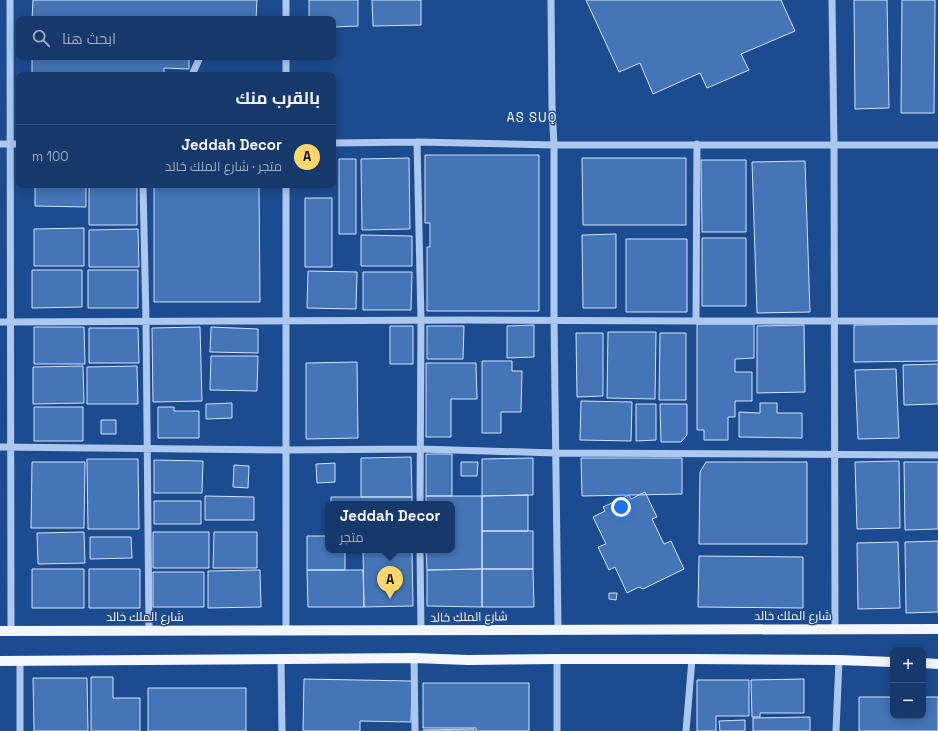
<!DOCTYPE html>
<html lang="ar">
<head>
<meta charset="utf-8">
<style>
	body { margin:0; font-family:"Space Grotesk",Cairo,sans-serif; background:#234373; color:#f1f3f6; direction:rtl }
	.controls { position:absolute; right:12px; bottom:12px; display:grid; overflow:hidden; border-radius:8px; box-shadow:0 2px 10px #0003 }
	.controls button { width:36px; height:36px; display:grid; place-items:center; padding:0; border:0; border-bottom:1px solid #35527e; background:#16386b; color:#f1f3f6; font:20px sans-serif }
	.you { position:absolute; left:621px; top:507px; width:14px; height:14px; margin:-10px; border:3px solid #fff; border-radius:50%; background:#1a73e8; box-shadow:0 0 0 6px #1a73e833 }
	.badge { display:grid; place-items:center; width:26px; height:26px; border-radius:50%; background:#fdd76a; color:#111; font-size:13px; font-weight:700 }
	.pin { position:absolute; translate:-50% -33px; filter:drop-shadow(0 1px 2px #0008) }
	.pin::after { content:''; position:absolute; top:21px; width:14px; height:12px; background:inherit; clip-path:polygon(0 0,100% 0,50% 100%) }
	.popup { position:absolute; left:325px; top:501px; width:130px; height:52px; box-sizing:border-box; display:grid; place-content:center; border-radius:8px; background:#16386b; filter:drop-shadow(0 1px 3px #0005); font-size:13px; white-space:nowrap; color:#9eacc1 }
	.popup b { font-size:15px; color:#f1f3f6 }
	.popup::after { content:''; position:absolute; left:50%; top:100%; margin-left:-8px; border:8px solid transparent; border-top-color:#16386b }
	.list { margin:0; padding:0; list-style:none }
	h2 { display:flex; justify-content:space-between; align-items:center; height:52px; margin:0; padding:0 16px; font-size:17px }
	h2 small { font-size:13px; font-weight:400; color:#9eacc1 }
	.list li { display:grid; grid-template-columns:26px 1fr auto; gap:12px; align-items:center; box-sizing:border-box; height:64px; padding:0 16px; border-top:1px solid #35527e }
	.list b { display:block; font-size:15px; white-space:nowrap }
	.list p { margin:0; font-size:13px; white-space:nowrap; color:#9eacc1 }
	.list em { font-size:13px; font-style:normal; color:#9eacc1 }
	.icon { flex:none; width:22px; height:22px; fill:none; stroke:currentColor; stroke-width:2; stroke-linecap:round; stroke-linejoin:round }
	.map { position:relative; flex:none; width:938px; height:731px; overflow:hidden; direction:ltr }
	.search { position:absolute; background:#16386b; box-shadow:0 2px 10px #0003; left:16px; top:16px; width:320px; height:44px; display:flex; align-items:center; gap:10px; box-sizing:border-box; padding:0 14px; border-radius:8px; color:#9eacc1; font-size:15px }
	.panel { position:absolute; background:#16386b; box-shadow:0 2px 10px #0003; left:16px; top:72px; width:320px; height:116px; border-radius:8px; direction:rtl }
	.map>svg:first-child { display:block }
</style>
</head>
<body>
<div class="map">
<svg width="938" height="731" viewBox="0 0 938 731">
	<rect width="100%" height="100%" fill="#1d4b8f"/>
	<!-- building -->
	<path fill="#4575b7" stroke="#d2e3fa" d="M33,0H257L256,19H32Z
		M309,0H358V26L333,27V19H309Z
		M372,0H421V25L373,26Z
		M586,0H781L795,31L741,54L749,70L707,88L700,73L653,94L640,63L619,72Z
		M854,0H887L889,108L855,109Z
		M902,0H935L934,113H901Z
		M32,57H189V69L164,68V75H32Z
		M425,155H539V311H427V247H430V223H425Z
		M409,158L410,229L362,230L361,159Z
		M582,158H686V225H583Z
		M339,159H356V234H339Z
		M701,160H746V232H702Z
		M805,161L810,312L757,313L752,162Z
		M35,185H86V207L35,206Z
		M89,185H137V225H89Z
		M154,185H259L260,302H154Z
		M305,198H332V267H305Z
		M84,228V266H34V229Z
		M138,229L139,267H89V230Z
		M616,234V308H583L582,235Z
		M361,235L412,236V266H361Z
		M702,238H746V306H702Z
		M626,239H687V312H626Z
		M32,270H82V307L32,308Z
		M88,270H138V308H88Z
		M308,271L357,272L356,309L307,308Z
		M363,272H412L411,310H363Z
		M697,324H754V358L735,359V372H752V401H735V417H728V440H704V430H697Z
		M938,324V361L854,362V325Z
		M534,325V357L507,358V326Z
		M804,325L805,392L757,393V326Z
		M390,326H413V364H390Z
		M427,326H464L463,359H427Z
		M34,327H84L85,364H34Z
		M200,327L202,401L153,402L152,328Z
		M211,327L258,329V353L210,352Z
		M89,328H138L139,363H89Z
		M608,332H656L655,399L607,398Z
		M576,333H603V396L577,397Z
		M660,333H686V400H659Z
		M211,356H258L257,391L210,390Z
		M482,361H512V371H522L521,412H501V433H482Z
		M357,362L358,438L306,439V363Z
		M426,363H476L477,399H451V437H426Z
		M938,364V404L904,405L903,365Z
		M83,366L84,403L33,404V367Z
		M137,366L138,404H87V367Z
		M896,369L899,438L858,439L855,370Z
		M581,401L632,402L631,441L580,440Z
		M232,403V418L206,419V404Z
		M760,403H777V413H802V438L739,437V412L760,413Z
		M636,404H656V440L636,441Z
		M660,404H687V435L681,442H661Z
		M34,407H83V441H34Z
		M158,407H174V411H199V438H158Z
		M101,420H116V434H101Z
		M426,454H452V496H426Z
		M411,457L412,497H361V458Z
		M533,458V495L482,496V459Z
		M581,458H682V494L582,496Z
		M87,459H138L139,529H88Z
		M154,460L203,461L202,493H154Z
		M899,461L900,528L857,529L855,462Z
		M32,462H85L84,528H31Z
		M461,462H478L477,476H461Z
		M706,462H807V544H699L700,472Z
		M904,462H938V529L905,530Z
		M335,463V482L317,483L316,464Z
		M234,465L249,466L248,488L233,487Z
		M645,492L657,517L652,519L664,544L671,541L684,569L643,589L639,587L627,593L615,567L609,570L598,547L606,544L593,517L605,511L603,507L629,495L631,499Z
		M528,495V531H482V496Z
		M205,496L254,497V520H205Z
		M426,496H482V569L427,570L426,550H452V504H426Z
		M331,497H412V504H331Z
		M154,501H201V524H154Z
		M482,531H533V569H482Z
		M84,532L85,563L38,564L37,533Z
		M153,532H209V568H153Z
		M214,532H257V568H213Z
		M307,536H328V550H345V570H307Z
		M90,537H131L132,558L90,559Z
		M938,541V612L906,613L905,542Z
		M898,542L900,608L858,609L857,543Z
		M363,550H412L413,606L364,607Z
		M699,556L803,557V608L698,607Z
		M32,569H84V608H32Z
		M89,569H140V608H89Z
		M482,569H533L534,607H482Z
		M482,569V607L427,606V570Z
		M260,570L261,607L208,608V571Z
		M307,570H363L364,607H308Z
		M153,572H204V607H153Z
		M609,593H617L616,600L609,599Z
		M91,677H113V698H140V731H91Z
		M33,678H87L88,731H34Z
		M304,679L412,681L411,722L360,721V731H303Z
		M804,679V713H760V717H752L751,680Z
		M697,680H749V716H716V731H697Z
		M423,683H529V731H476V728H423Z
		M148,688H246V731H148Z
		M859,697H893V716H923V697H938V731H859Z
		M810,717V731H753V718Z
		M745,720V731H720L719,721Z
		M474,729V731H423V730Z"/>
	<g fill="none" stroke-linecap="round" stroke-linejoin="round">
		<!-- minor -->
		<path stroke="#acc8ee" stroke-width="7" d="M10,0L11,631
			M286,0V19
			M551,0L552,107L554,145V320L558,629
			M832,0L834,145L835,629
			M286,57V75
			M192,75L200,57
			M417,142L421,320L420,504
			M333,143L417,142L554,145H938
			M0,144H19
			M143,185L146,321L149,630
			M286,185V630
			M696,321L697,144
			M0,322C154,322 308,320 462,320C621,320 779,322 938,321
			M0,447L286,450L420,449L556,453L938,455
			M420,550L421,631
			M414,658L415,731
			M281,659L282,731
			M20,731V661
			M557,731V659
			M686,731L692,659
			M836,731L839,660"/>
		<!-- major -->
		<path stroke="#f2f7ff" stroke-width="10" d="M0,631L938,629
			M0,661L414,658L468,660L557,659H692L839,660L893,662
			M923,663L938,664"/>
	</g>
	<g text-anchor="middle" stroke-width="3" stroke-linejoin="round" paint-order="stroke">
		<!-- street labels -->
		<g font-size="12" fill="#fff" stroke="#1d4b8f">
			<text x="793" y="620">شارع الملك خالد</text>
			<text x="145" y="621">شارع الملك خالد</text>
			<text transform="translate(469 617) rotate(-1)" y="4">شارع الملك خالد</text>
		</g>
		<!-- neighbourhood labels -->
		<g font-size="13" letter-spacing="1" fill="#fff" stroke="#1d4b8f">
			<text x="532" y="122">AS SUQ</text>
		</g>
	</g>
</svg>
<div class="controls">
<button>+</button>
<button>−</button>
</div>
<div class="you"></div>
<div class="pin badge" style="left:390px;top:599px">A</div>
<div class="popup"><b>Jeddah Decor</b>متجر</div>
<div class="search"><svg class="icon" aria-label="search" viewBox="0 0 24 24"><circle cx="10" cy="10" r="6"/><path d="M15 15l6 6"/></svg>ابحث هنا</div>
<section class="panel">
<h2>بالقرب منك<small></small></h2>
<ul class="list">
<li><span class="badge">A</span><div><b>Jeddah Decor</b><p>متجر · شارع الملك خالد</p></div><em>100 m</em></li>
</ul>
</section>
</div>
</body>
</html>
